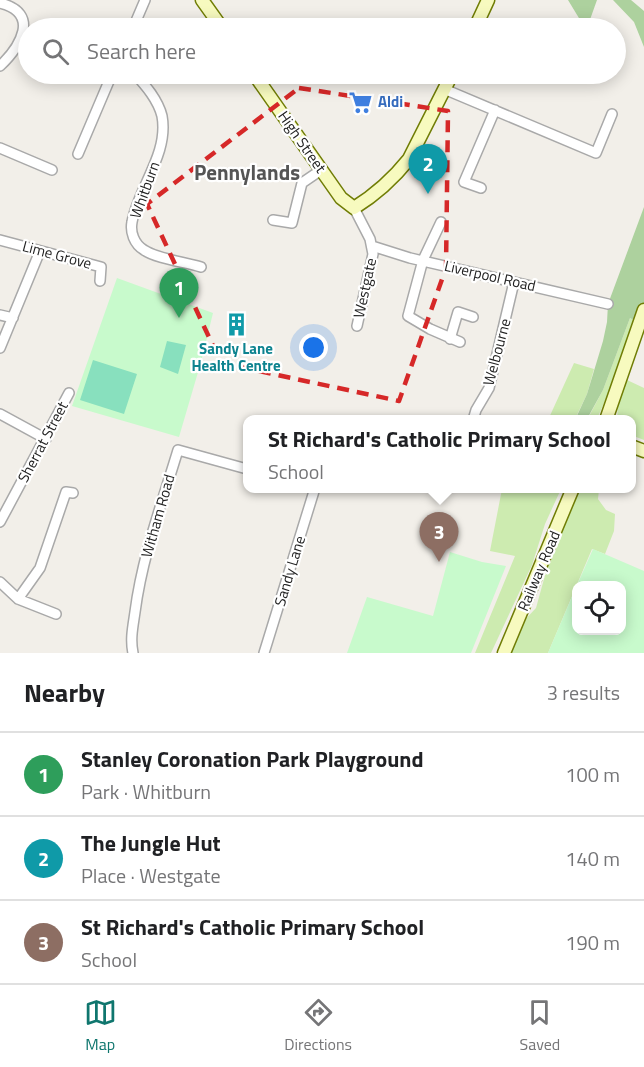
<!DOCTYPE html>
<html lang="en">
<head>
<meta charset="utf-8">
<style>
	body { margin:0; font-family:"Titillium Web",sans-serif; background:#f2f2f2; color:#202124 }
	.controls { position:absolute; right:18px; bottom:18px; display:grid; overflow:hidden; border-radius:12px; box-shadow:0 3px 15px #0003 }
	.controls button { width:54px; height:54px; display:grid; place-items:center; padding:0; border:0; border-bottom:2px solid #e0e0e0; background:#fff; color:#202124; font:30px sans-serif }
	.you { position:absolute; left:314px; top:348px; width:21px; height:21px; margin:-15px; border:4px solid #fff; border-radius:50%; background:#1a73e8; box-shadow:0 0 0 9px #1a73e833 }
	.badge { display:grid; place-items:center; width:39px; height:39px; border-radius:50%; background:#0f766e; color:#fff; font-size:20px; font-weight:700 }
	.pin { position:absolute; translate:-50% -50px; filter:drop-shadow(0 2px 3px #0008) }
	.pin::after { content:''; position:absolute; top:32px; width:21px; height:18px; background:inherit; clip-path:polygon(0 0,100% 0,50% 100%) }
	.popup { position:absolute; left:243px; top:415px; width:393px; height:78px; box-sizing:border-box; display:grid; place-content:center; border-radius:12px; background:#fff; filter:drop-shadow(0 2px 4px #0005); font-size:20px; white-space:nowrap; color:#757577 }
	.popup b { font-size:22px; color:#202124 }
	.popup::after { content:''; position:absolute; left:50%; top:100%; margin-left:-12px; border:12px solid transparent; border-top-color:#fff }
	.list { margin:0; padding:0; list-style:none }
	h2 { display:flex; justify-content:space-between; align-items:center; height:78px; margin:0; padding:0 24px; font-size:26px }
	h2 small { font-size:20px; font-weight:400; color:#757577 }
	.list li { display:grid; grid-template-columns:39px 1fr auto; gap:18px; align-items:center; box-sizing:border-box; height:84px; padding:0 24px; border-top:2px solid #e0e0e0 }
	.list b { display:block; font-size:22px; white-space:nowrap }
	.list p { margin:0; font-size:20px; white-space:nowrap; color:#757577 }
	.list em { font-size:20px; font-style:normal; color:#757577 }
	.icon { flex:none; width:33px; height:33px; fill:none; stroke:currentColor; stroke-width:2; stroke-linecap:round; stroke-linejoin:round }
	.map { position:relative; flex:none; width:644px; height:653px; overflow:hidden }
	.search { position:absolute; background:#fff; box-shadow:0 3px 15px #0003; left:18px; right:18px; top:18px; height:66px; display:flex; align-items:center; gap:15px; box-sizing:border-box; padding:0 21px; border-radius:33px; color:#757577; font-size:22px }
	.sheet { height:330px; background:#fff }
	nav { display:flex; justify-content:space-around; align-items:center; box-sizing:border-box; height:84px; border-top:2px solid #e0e0e0; background:#fff; font-size:16px; color:#757577 }
	nav a { display:grid; justify-items:center; gap:3px }
	nav .on { color:#0f766e }
	.map>svg:first-child { display:block }
</style>
</head>
<body>
<div class="map">
<svg width="644" height="653" viewBox="0 0 644 653">
	<rect width="100%" height="100%" fill="#f2efe9"/>
	<!-- grass -->
	<path fill="#cdebb0" d="M630,318L639,323L597,419L587,420L603,390Z
		M574,363L594,369L587,394L575,419L548,420Z
		M627,380L644,388V440L631,435V420L617,419L618,403Z
		M502,489H561L545,524L532,565L491,653H475L515,556L490,551Z
		M580,489H599L598,499L606,510L615,514L614,531L605,554L592,549L548,653H510L521,624L536,608L555,539Z"/>
	<!-- forest -->
	<path fill="#add19e" d="M568,0H597L587,28H585Z
		M613,0H631L644,11V47L634,22Z
		M644,207V305L639,323L630,318L603,390L587,419L575,420L587,394L603,341L607,322L608,304Z"/>
	<!-- park -->
	<path fill="#c8facc" d="M117,278L213,313L201,362L179,437L72,406Z
		M593,549L644,571V653H548L576,587V630H622V586L577,585Z
		M450,552L482,562L506,566L471,653H347L367,597L433,616Z"/>
	<!-- pitch -->
	<path fill="#88e0be" d="M167,341L186,345L178,374L160,367Z
		M93,360L137,374L124,414L80,400Z"/>
	<g fill="none" stroke-linecap="round" stroke-linejoin="round">
		<defs>
			<path id="street" d="M0,3C41,13 20,47 0,66
				M133,28L145,0
				M95,74L110,80
				M135,74C146,86 158,100 162,116C169,154 138,188 132,222C130,232 134,244 144,250C157,259 185,262 201,267
				M444,89L596,153L612,114
				M0,148L52,170
				M78,154L112,74
				M481,188L464,182L495,110
				M354,208L370,239L373,254L357,326
				M273,220L292,223L302,183L321,170
				M441,222L423,260L408,316L430,329L460,342
				M0,240L101,267L100,281
				M372,246L410,258L608,304
				M0,315L13,318
				M450,339L458,312L473,317
				M0,348L40,251
				M0,414L46,439
				M473,420L476,410L489,388L514,282
				M0,522L69,393
				M0,582L18,599L56,614
				M18,599L40,568L66,492L73,493
				M133,653C130,639 133,626 135,612C142,557 162,503 178,450L247,469
				M264,653L315,488"/>
			<path id="secondary" d="M202,0L222,28
				M475,28L488,0
				M254,74L341,198L354,208C375,195 393,179 409,159L452,74
				M606,420L644,310
				M631,446L644,451
				M504,653L573,488"/>
		</defs>
		<!-- street casing -->
		<use href="#street" stroke="#a9a9a9" stroke-width="12"/>
		<!-- secondary casing -->
		<use href="#secondary" stroke="#707d05" stroke-width="15"/>
		<!-- street -->
		<use href="#street" stroke="#fff" stroke-width="9"/>
		<!-- secondary -->
		<use href="#secondary" stroke="#f7fabf" stroke-width="12"/>
	</g>
	<!-- marked area -->
	<path fill="none" stroke="#d62828" stroke-width="4.5" stroke-dasharray="12 8" stroke-linejoin="round" d="M299,88L448,111L446,268L399,401L221,363L147,204Z"/>
	<!-- icons -->
	<defs>
		<symbol id="supermarket-bare" viewBox="-9 -9 18 18"><path d="M-6-5.5h2.5l.6 2H6L4.5 2H-2.5L-4.4-4H-6ZM-1.5 3.2a1.3 1.3 0 1 0 .1 0ZM3 3.2a1.3 1.3 0 1 0 .1 0Z" fill="#3f7fe0" stroke="#fff" stroke-width="2.5" paint-order="stroke"/></symbol>
		<symbol id="building-bare" viewBox="-9 -9 18 18"><path d="M-4-6H4V6H1V3H-1V6H-4ZM-2.5-4.3h1.7v1.8h-1.7ZM.8-4.3h1.7v1.8H.8ZM-2.5-1h1.7V.8h-1.7ZM.8-1h1.7V.8H.8Z" fill="#0f9aa8" stroke="#fff" stroke-width="2.5" paint-order="stroke"/></symbol>
	</defs>
	<g fill-rule="evenodd">
		<use href="#supermarket-bare" x="344" y="86" width="33" height="33"/>
		<use href="#building-bare" x="220" y="308" width="33" height="33"/>
	</g>
	<g text-anchor="middle" stroke-width="4.5" stroke-linejoin="round" paint-order="stroke">
		<!-- shop labels -->
		<g font-size="15" font-weight="bold" fill="#366cbe" stroke="#fff" text-anchor="start">
			<text x="378" y="107">Aldi</text>
		</g>
		<!-- street labels -->
		<g font-size="15" fill="#222" stroke="#fff">
			<text transform="translate(302 142) rotate(55)" y="5">High Street</text>
			<text transform="translate(145 190) rotate(-70)" y="5">Whitburn</text>
			<text transform="translate(57 255) rotate(15)" y="5">Lime Grove</text>
			<text transform="translate(490 276) rotate(13)" y="5">Liverpool Road</text>
			<text transform="translate(365 288) rotate(-78)" y="5">Westgate</text>
			<text transform="translate(497 352) rotate(-75)" y="5">Welbourne</text>
			<text transform="translate(43 442) rotate(-62)" y="5">Sherrat Street</text>
			<text transform="translate(158 516) rotate(-74)" y="5">Witham Road</text>
			<text transform="translate(290 571) rotate(-73)" y="5">Sandy Lane</text>
			<text transform="translate(539 571) rotate(-67)" y="5">Railway Road</text>
		</g>
		<!-- culture labels -->
		<g font-size="15" font-weight="bold" fill="#0d838f" stroke="#fff">
			<text x="236" y="354">Sandy Lane<tspan x="236" dy="17">Health Centre</tspan></text>
		</g>
		<!-- district labels -->
		<g font-size="21" font-weight="bold" fill="#555" stroke="#fff">
			<text x="247" y="180">Pennylands</text>
		</g>
	</g>
</svg>
<div class="controls">
<button><svg class="icon" aria-label="locate" viewBox="0 0 24 24"><circle cx="12" cy="12" r="6"/><path d="M12 2v4M12 18v4M2 12h4M18 12h4"/></svg></button>
</div>
<div class="you"></div>
<div class="pin badge" style="left:179px;top:318px;background:#2e9e5b">1</div>
<div class="pin badge" style="left:428px;top:194px;background:#0f9aa8">2</div>
<div class="pin badge" style="left:439px;top:562px;background:#8d6e63">3</div>
<div class="popup"><b>St Richard's Catholic Primary School</b>School</div>
<div class="search"><svg class="icon" aria-label="search" viewBox="0 0 24 24"><circle cx="10" cy="10" r="6"/><path d="M15 15l6 6"/></svg>Search here</div>
</div>
<section class="sheet">
<h2>Nearby<small>3 results</small></h2>
<ul class="list">
<li><span class="badge" style="background:#2e9e5b">1</span><div><b>Stanley Coronation Park Playground</b><p>Park · Whitburn</p></div><em>100 m</em></li>
<li><span class="badge" style="background:#0f9aa8">2</span><div><b>The Jungle Hut</b><p>Place · Westgate</p></div><em>140 m</em></li>
<li><span class="badge" style="background:#8d6e63">3</span><div><b>St Richard's Catholic Primary School</b><p>School</p></div><em>190 m</em></li>
</ul>
</section>
<nav>
<a class="on"><svg class="icon" aria-label="map" viewBox="0 0 24 24"><path d="M3 6l6-2 6 2 6-2v14l-6 2-6-2-6 2zM9 4v14M15 6v14"/></svg>Map</a>
<a><svg class="icon" aria-label="directions" viewBox="0 0 24 24"><path d="M12 3l9 9-9 9-9-9zM9 14v-3h6M13 9l2 2-2 2"/></svg>Directions</a>
<a><svg class="icon" aria-label="saved" viewBox="0 0 24 24"><path d="M7 4h10v16l-5-4-5 4z"/></svg>Saved</a>
</nav>
</body>
</html>
